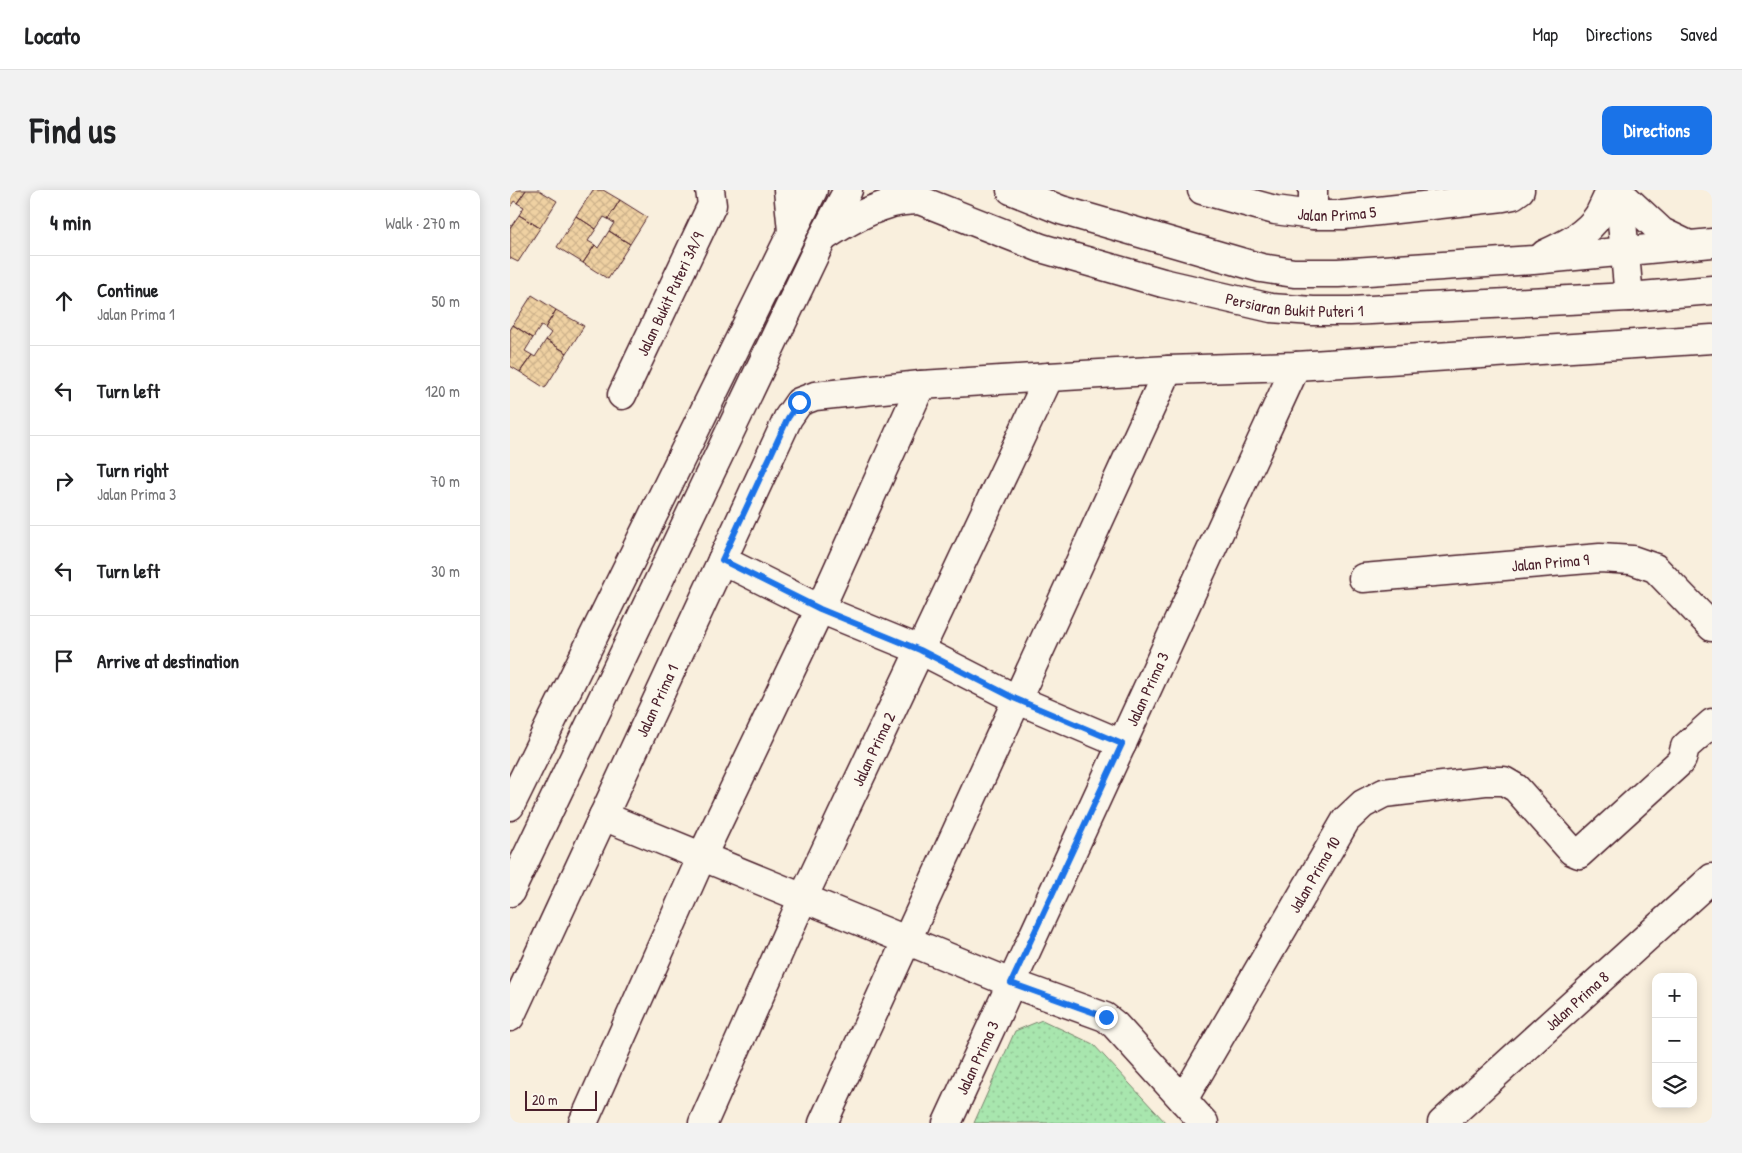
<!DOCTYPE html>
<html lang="en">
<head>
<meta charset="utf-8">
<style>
	body { margin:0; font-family:"Patrick Hand",sans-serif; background:#f2f2f2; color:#202124 }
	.controls { position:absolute; right:15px; bottom:15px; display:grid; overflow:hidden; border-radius:10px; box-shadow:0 2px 12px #0003 }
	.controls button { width:45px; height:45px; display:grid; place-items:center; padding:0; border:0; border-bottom:1px solid #e0e0e0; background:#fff; color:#202124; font:25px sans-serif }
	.scale { position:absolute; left:15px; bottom:12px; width:72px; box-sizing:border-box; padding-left:5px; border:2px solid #4a1f2b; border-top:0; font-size:14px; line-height:18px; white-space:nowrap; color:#4a1f2b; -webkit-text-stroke:4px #fbf7ec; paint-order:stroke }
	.stop { position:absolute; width:15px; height:15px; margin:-11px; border:4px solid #1a73e8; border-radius:50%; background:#fff }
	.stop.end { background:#1a73e8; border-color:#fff; box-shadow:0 1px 5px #0008 }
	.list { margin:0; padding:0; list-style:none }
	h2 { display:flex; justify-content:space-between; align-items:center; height:65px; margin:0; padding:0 20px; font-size:21px }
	h2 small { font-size:16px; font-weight:400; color:#757577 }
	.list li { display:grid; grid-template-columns:32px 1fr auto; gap:15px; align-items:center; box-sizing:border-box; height:90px; padding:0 20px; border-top:1px solid #e0e0e0 }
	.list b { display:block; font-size:19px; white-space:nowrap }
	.list p { margin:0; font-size:16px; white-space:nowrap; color:#757577 }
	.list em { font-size:16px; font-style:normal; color:#757577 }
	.icon { flex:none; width:28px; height:28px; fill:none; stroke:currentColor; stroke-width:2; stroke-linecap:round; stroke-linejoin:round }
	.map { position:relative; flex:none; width:1202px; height:933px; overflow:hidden; border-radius:10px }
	header { display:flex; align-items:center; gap:30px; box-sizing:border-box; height:70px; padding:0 25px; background:#fff; border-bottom:1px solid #e0e0e0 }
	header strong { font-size:24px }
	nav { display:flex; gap:28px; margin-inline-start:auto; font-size:18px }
	.intro { display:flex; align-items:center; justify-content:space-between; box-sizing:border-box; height:120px; padding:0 30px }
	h1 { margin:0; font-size:35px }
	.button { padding:12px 22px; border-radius:10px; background:#1a73e8; color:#fff; font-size:18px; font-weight:700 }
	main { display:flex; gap:30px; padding:0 30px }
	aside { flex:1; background:#fff; border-radius:10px; box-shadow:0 2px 12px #0003 }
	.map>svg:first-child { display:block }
</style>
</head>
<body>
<header>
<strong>Locato</strong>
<nav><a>Map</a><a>Directions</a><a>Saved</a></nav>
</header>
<div class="intro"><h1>Find us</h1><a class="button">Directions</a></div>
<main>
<aside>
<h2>4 min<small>Walk · 270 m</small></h2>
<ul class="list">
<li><svg class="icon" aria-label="ahead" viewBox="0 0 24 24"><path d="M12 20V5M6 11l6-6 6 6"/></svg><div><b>Continue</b><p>Jalan Prima 1</p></div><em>50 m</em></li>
<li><svg class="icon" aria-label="left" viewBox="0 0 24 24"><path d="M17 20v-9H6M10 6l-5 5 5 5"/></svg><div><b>Turn left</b></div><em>120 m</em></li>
<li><svg class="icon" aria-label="right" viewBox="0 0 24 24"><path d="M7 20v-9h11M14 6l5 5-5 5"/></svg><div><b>Turn right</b><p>Jalan Prima 3</p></div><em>70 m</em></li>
<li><svg class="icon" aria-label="left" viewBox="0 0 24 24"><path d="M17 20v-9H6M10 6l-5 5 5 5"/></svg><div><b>Turn left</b></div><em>30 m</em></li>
<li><svg class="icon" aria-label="arrive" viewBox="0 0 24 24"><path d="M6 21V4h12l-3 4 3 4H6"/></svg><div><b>Arrive at destination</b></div></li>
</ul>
</aside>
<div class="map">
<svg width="1202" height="933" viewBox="0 0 1202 933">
	<defs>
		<pattern id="park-dots" width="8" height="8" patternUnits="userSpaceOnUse" patternTransform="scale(1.25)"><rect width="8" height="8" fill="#a8e6ae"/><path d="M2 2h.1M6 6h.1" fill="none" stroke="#92c596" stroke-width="1.8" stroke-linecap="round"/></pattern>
		<pattern id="building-cross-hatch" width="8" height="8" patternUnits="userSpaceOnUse" patternTransform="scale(1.25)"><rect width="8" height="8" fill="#efd1a2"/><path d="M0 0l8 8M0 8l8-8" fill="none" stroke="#ceb38c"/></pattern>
	</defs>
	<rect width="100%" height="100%" fill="#f9efdd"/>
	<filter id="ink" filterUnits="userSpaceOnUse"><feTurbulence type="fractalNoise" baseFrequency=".02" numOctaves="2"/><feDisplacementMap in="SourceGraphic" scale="10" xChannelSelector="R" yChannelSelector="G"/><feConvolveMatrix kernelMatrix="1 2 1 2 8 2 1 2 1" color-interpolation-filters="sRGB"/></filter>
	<g filter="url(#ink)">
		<!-- park -->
		<path fill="url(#park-dots)" stroke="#79826c" d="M532,830L583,854L656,933H464L505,841Z"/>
		<!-- building -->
		<path fill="url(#building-cross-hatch)" stroke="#4a1f2b" d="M0,0H16L7,13L4,11L0,17Z
			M16,0H29L47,11L30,38L9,25L14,17L7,13Z
			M83,0H93L110,10L98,29L94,27L86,39L66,26Z
			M110,10L137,27L120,54L99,41L104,33L98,29Z
			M9,25L30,38L8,72L0,68V38Z
			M66,26L86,39L78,51L85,55L73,73L47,57Z
			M99,41L120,54L98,89L73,73L85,55L88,58Z
			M22,105L46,120L35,138L31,136L23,148L3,135Z
			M46,120L74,136L57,163L36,150L41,143L35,138Z
			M3,135L23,148L15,161L22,165L10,182L0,176V140Z
			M36,150L57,163L35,198L10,182L22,165L25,167Z"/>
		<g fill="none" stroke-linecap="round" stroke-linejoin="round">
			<defs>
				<g id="minor">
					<path d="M278,0L282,41"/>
					<path id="s1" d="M384,0L531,58L653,93L761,118L803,121H840L1119,107L1202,100"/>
					<path d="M501,0L551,20L751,78L784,83H828L1023,70L1202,53"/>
					<path id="s2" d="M692,0L765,20L803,25H833L993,7L1003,5L1010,0"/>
					<path d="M803,0V25"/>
					<path d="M1109,0L1119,107"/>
					<path d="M1110,3L1152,42L1177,54"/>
					<path d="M314,47C335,33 355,21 379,14C388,11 398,11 407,10"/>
					<path d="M1035,64C1055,55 1077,44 1089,25C1093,17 1097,8 1101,0"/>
					<path id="s3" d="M112,205L202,15L200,0"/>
					<path d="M212,370L310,419L410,460L506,509L612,554"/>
					<path id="s4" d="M853,388L1090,368L1122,370L1145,378L1202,437"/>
					<path d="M0,616L303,0"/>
					<path d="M93,626L501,793L595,827L605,835L694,933"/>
					<path d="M0,702L313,47L338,0"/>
					<path id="s5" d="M0,827L278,228L289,212L305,206L411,195L539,187L658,180L786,176L1202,149"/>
					<path id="s6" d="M673,910L836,630L853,614L874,603L975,591H994L1006,598L1062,661L1069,664L1169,573L1172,569L1175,557L1202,533"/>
					<path d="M73,933L192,666L310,419L411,195"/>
					<path id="s7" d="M193,933L293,708L539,187"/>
					<path d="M313,933L658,180"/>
					<path id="s8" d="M437,933L786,176"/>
					<path id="s9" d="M932,933L1202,688"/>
				</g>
			</defs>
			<!-- minor casing -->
			<use href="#minor" stroke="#4a1f2b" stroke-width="31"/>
			<!-- minor -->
			<use href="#minor" stroke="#fbf7ec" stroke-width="28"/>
		</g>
	</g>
	<g fill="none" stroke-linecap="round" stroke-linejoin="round" filter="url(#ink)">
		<!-- route -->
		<path stroke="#1a73e8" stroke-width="6" d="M289,212L278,228L212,370L310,419L410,460L506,509L612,554L501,793L596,827"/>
	</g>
	<g text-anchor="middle" stroke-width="5" stroke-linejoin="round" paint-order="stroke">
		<!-- street labels -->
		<g font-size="16" fill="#4a1f2b" stroke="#fbf7ec">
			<text dy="6" stroke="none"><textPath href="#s2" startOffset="138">Jalan Prima 5</textPath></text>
			<text dy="6" stroke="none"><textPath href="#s3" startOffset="112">Jalan Bukit Puteri 3A/9</textPath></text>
			<text dy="6" stroke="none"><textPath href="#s1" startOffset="419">Persiaran Bukit Puteri 1</textPath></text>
			<text dy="6" stroke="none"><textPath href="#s4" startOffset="188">Jalan Prima 9</textPath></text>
			<text dy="6" stroke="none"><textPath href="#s8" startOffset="478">Jalan Prima 3</textPath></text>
			<text dy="6" stroke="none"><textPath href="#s5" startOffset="349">Jalan Prima 1</textPath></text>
			<text dy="6" stroke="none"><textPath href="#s7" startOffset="411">Jalan Prima 2</textPath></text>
			<text dy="6" stroke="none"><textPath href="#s6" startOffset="261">Jalan Prima 10</textPath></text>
			<text dy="6" stroke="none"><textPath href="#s9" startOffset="182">Jalan Prima 8</textPath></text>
			<text dy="6" stroke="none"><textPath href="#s8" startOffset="72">Jalan Prima 3</textPath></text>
		</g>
	</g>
</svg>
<div class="controls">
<button>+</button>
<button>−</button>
<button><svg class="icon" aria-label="layers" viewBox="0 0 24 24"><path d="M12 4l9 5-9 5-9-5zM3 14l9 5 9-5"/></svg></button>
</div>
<div class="scale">20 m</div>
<div class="stop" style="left:289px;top:212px"></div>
<div class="stop end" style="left:596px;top:827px"></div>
</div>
</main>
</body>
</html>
